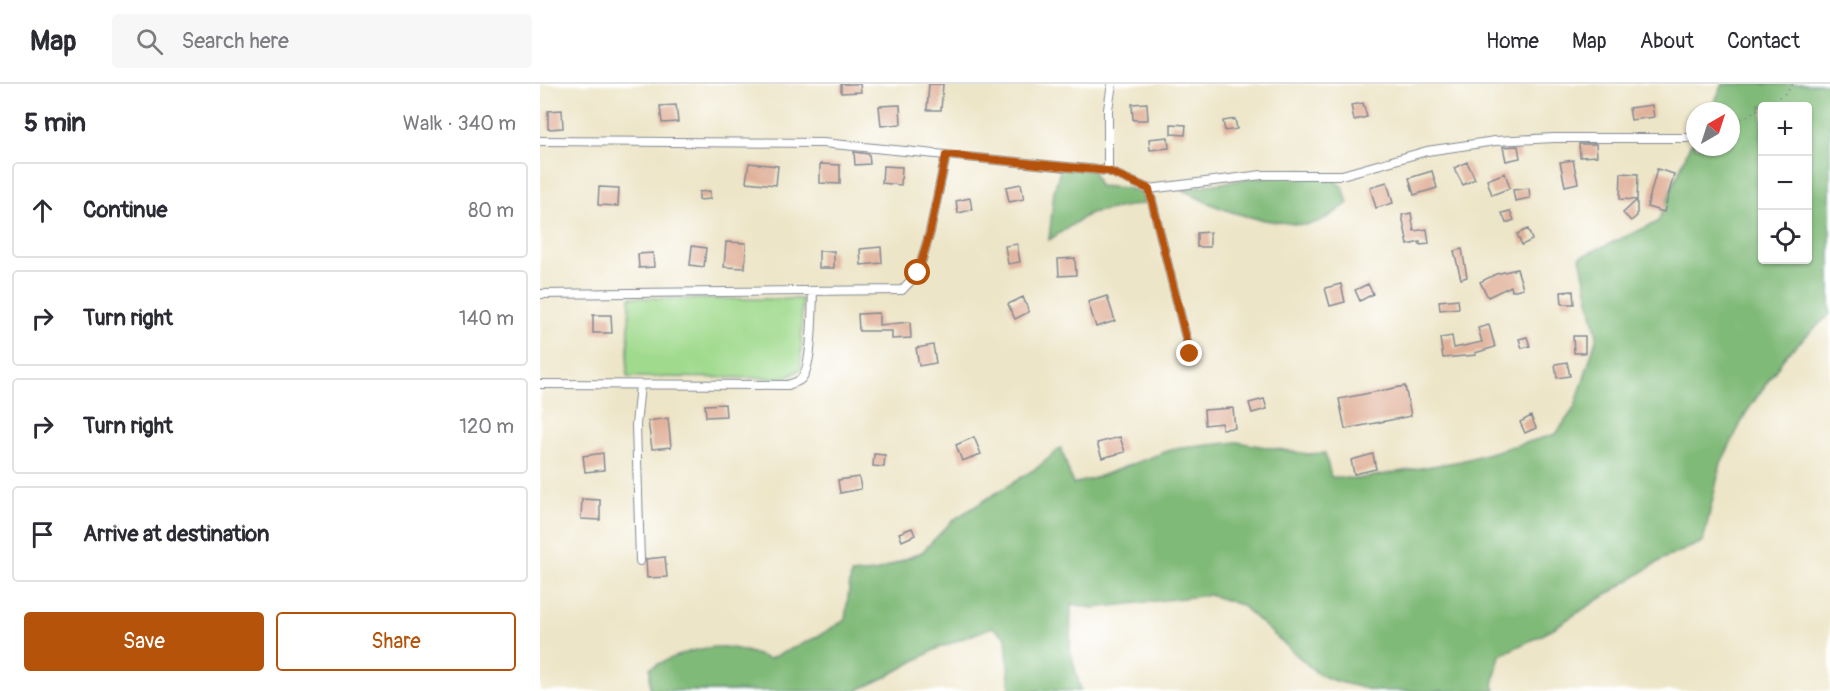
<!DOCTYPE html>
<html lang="en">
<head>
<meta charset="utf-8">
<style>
	body { margin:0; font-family:Pangolin,sans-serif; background:#f7f7f7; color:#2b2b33 }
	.controls { position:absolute; right:18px; top:18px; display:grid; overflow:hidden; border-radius:6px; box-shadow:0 2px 4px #0004 }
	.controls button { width:54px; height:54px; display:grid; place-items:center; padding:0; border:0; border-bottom:2px solid #e1e1e2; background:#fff; color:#2b2b33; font:30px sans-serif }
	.compass { position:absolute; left:1146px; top:18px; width:54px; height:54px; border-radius:50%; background:#fff; box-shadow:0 2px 4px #0004; rotate:39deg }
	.stop { position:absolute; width:18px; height:18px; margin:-14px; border:4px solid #b45309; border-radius:50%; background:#fff }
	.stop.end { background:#b45309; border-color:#fff; box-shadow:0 2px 6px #0008 }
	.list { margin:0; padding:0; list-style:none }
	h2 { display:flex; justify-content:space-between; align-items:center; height:78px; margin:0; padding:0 24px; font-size:26px }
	h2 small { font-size:20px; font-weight:400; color:#7c7c81 }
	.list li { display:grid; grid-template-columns:39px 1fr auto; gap:18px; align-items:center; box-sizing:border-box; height:96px; margin:0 12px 12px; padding:0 12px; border:2px solid #e1e1e2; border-radius:6px }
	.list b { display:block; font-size:22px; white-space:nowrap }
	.list em { font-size:20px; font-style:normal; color:#7c7c81 }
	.actions { display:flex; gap:12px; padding:18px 24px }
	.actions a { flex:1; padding:14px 0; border:2px solid #b45309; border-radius:6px; text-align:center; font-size:21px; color:#b45309 }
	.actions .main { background:#b45309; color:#fff }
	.icon { flex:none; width:33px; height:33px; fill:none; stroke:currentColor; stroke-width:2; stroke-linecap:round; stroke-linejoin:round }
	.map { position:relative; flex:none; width:1290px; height:607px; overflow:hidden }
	header { display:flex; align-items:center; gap:36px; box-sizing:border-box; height:84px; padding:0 30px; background:#fff; border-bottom:2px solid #e1e1e2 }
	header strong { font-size:28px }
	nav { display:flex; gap:33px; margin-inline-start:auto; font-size:21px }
	.search { width:420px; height:54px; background:#f7f7f7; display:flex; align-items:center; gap:15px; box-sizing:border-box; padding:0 21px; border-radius:6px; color:#7c7c81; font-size:22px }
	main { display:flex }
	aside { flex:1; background:#fff }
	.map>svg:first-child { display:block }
</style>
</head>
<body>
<header>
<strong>Map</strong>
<div class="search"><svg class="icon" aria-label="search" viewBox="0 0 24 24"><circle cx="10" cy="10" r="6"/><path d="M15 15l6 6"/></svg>Search here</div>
<nav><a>Home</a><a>Map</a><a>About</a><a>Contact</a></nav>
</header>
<main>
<aside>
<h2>5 min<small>Walk · 340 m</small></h2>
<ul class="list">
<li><svg class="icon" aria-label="ahead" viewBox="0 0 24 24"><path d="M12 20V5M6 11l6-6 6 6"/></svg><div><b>Continue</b></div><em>80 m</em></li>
<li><svg class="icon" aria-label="right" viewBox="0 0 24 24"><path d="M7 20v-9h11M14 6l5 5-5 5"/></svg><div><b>Turn right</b></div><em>140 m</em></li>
<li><svg class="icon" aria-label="right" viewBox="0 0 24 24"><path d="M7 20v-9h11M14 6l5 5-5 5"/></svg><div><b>Turn right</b></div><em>120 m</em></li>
<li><svg class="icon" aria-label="arrive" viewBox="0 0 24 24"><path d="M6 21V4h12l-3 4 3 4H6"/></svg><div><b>Arrive at destination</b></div></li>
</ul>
<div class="actions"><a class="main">Save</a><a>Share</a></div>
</aside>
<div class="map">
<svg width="1290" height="607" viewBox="0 0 1290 607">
	<rect width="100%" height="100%" fill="#fff"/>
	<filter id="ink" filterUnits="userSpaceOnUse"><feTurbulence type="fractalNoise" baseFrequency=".0167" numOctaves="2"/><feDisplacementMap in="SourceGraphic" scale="12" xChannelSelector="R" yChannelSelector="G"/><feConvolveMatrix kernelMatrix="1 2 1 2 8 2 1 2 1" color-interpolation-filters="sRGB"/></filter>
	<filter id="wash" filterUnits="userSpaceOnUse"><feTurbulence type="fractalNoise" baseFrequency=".008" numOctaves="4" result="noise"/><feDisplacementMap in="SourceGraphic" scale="24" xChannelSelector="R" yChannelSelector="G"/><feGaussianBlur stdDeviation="1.35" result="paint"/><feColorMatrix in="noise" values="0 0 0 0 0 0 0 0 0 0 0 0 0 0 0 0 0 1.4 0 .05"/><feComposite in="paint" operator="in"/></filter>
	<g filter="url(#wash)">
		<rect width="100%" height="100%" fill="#ede5c7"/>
		<!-- green -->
		<path fill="#a0da8d" stroke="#5e8476" stroke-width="1.5" d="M90,213L132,215H262L261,285L246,294L87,293Z"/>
		<!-- forest -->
		<path fill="#80ba78" stroke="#4e746b" stroke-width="1.5" fill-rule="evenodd" d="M1183,0H1290V230L1246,271L1206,329L1181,379L1163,458L1123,475L1004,550L960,571L953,601L955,607H835L795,597L778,590L701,521L670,511L553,524L531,520L530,566L541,607H470L466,553L452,543L396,565L344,594L316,607H110V584C134,572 164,559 192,564C205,566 217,571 229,575L275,554L305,536L311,490L335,488L382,468L413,436L498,383L521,364L533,400L555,394L633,365L697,358L767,370L785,369L791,393L818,395L921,377L1016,350L1035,323L1057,252L1040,173L1118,138L1150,61L1155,55V63H1191V27H1170ZM1222,22H1268V176H1222Z
			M550,79L559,102L587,104L604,109L606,119L550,129L509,156L514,107L522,80Z
			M761,87L790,94L803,103L808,119C798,127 784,137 771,140C765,142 755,140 748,139C709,136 675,125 642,105Z"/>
		<g id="blocks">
			<!-- building -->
			<path fill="#e1b29b" d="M301,0H320L321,8L301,9Z
				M389,0H403L401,26H387Z
				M607,19L608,36H593L592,20Z
				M823,19L827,33L814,36L811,21Z
				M136,21L138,38L122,39L120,22Z
				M360,21L361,40L341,42L339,22Z
				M1112,21L1114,33L1091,36L1089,24Z
				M22,26L23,44L8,45V27Z
				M695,35L697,45L685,47L683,37Z
				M631,40L646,41L645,51L631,50Z
				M628,53L629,64L610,66L609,55Z
				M1039,60H1056L1057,72L1040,73Z
				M978,62L980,74L966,77L963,63Z
				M314,68L329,70L330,80L315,81Z
				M1033,76L1038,99L1025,102L1020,78Z
				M927,78L935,95L923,101L914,84Z
				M209,79L238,82L236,101L206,98Z
				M280,80L300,81V100L280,99Z
				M343,82L362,83L361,101L342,99Z
				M1117,85L1134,90L1124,128L1107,123Z
				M892,87L897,104L874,111L869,94Z
				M965,89L970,104L952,111L947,96Z
				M1081,89L1098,90L1097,116L1080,115Z
				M847,98L853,119L836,124L830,103Z
				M481,100L484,115L469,118L466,103Z
				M59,103L79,104L78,122L58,121Z
				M989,104L990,114L975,117L973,106Z
				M170,107V115L159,116V108Z
				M430,114L432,126L418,129L416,117Z
				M1097,116V132L1091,137L1083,129Z
				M970,127L974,136L966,139L962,129Z
				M871,129L874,147L887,145L889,160L880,161V158L868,161L862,131Z
				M988,145L992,156L982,161L977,150Z
				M670,148V163H657V149Z
				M186,158L206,159L205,184L184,183Z
				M477,160L480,178L468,180L465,162Z
				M152,162L166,164L164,183L150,181Z
				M341,163L342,179L321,181L320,165Z
				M922,165L927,193L921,195L914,167Z
				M279,167H294V184H279Z
				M113,169L114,183L99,184L98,170Z
				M535,174L536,191L519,192L518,175Z
				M977,185L983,204L972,207L971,202L948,213L940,198L956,190Z
				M801,200L805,218L790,222L785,204Z
				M828,200L833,210L820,217L815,206Z
				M1033,207L1034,220H1022L1021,208Z
				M567,212L575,237L556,243L548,218Z
				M483,213L489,228L475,235L468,220Z
				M918,215L919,224L900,226L899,217Z
				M339,229V241L370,238L371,254L352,255V247H319L318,230Z
				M53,231H71L72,249H53Z
				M949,241L955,263L935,269L936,271L903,274L900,254L912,252L914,264L942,258L938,244Z
				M1033,252H1045V269H1034Z
				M987,253L990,262L982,264L979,255Z
				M393,261L396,279L379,282L376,264Z
				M1027,278L1030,292L1017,294L1015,280Z
				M865,302L871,332L805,345L799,315Z
				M724,315L727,325L712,329L709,319Z
				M185,320L186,332L166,333L165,321Z
				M693,324L695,344L682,345V339L665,341L664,326Z
				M991,332L996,344L985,349L980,338Z
				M128,334L131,363L112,365L108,337Z
				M434,353L441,370L422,377L416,361Z
				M580,353L585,368L562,374L557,359Z
				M63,369L64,386L45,388L43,372Z
				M334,370L345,371L344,383L333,382Z
				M833,370L836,385L814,390L811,376Z
				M319,393L321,405L300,409L298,396Z
				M42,415L60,416V436L41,435Z
				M372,444L375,451L362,457L359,449Z
				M125,473L127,493L107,494L106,475Z"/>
		</g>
	</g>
	<g filter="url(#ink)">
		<use href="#blocks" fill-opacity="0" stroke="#848a92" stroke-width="1.5"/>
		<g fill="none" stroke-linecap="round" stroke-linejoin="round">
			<defs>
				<path id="minor" d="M0,57L283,59L568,87L609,105L650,270
					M568,87V25L572,0
					M609,105L722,91H802L887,67L955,57L1014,54H1147
					M0,210L362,206L378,189L390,148L406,71
					M0,300L248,301C253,299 258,298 261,295C273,284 272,226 273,208
					M100,477L96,341L100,301"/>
			</defs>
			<!-- minor casing -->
			<use href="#minor" stroke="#848a92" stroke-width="10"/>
			<!-- path -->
			<path stroke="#848a92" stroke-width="1.5" stroke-dasharray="1.5 4.5" stroke-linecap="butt" d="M1223,22L1246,9L1253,0
				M1191,41L1222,23"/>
			<!-- minor -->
			<use href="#minor" stroke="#fff" stroke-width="8"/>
		</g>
	</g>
	<g fill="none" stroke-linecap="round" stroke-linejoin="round" filter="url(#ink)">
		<!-- route -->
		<path stroke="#b45309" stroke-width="8" d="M378,189L390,148L406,71L568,87L609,105L650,270"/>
	</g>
</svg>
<div class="controls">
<button>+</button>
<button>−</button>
<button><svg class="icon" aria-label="locate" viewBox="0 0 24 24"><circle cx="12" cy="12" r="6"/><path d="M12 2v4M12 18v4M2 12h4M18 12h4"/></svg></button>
</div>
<svg class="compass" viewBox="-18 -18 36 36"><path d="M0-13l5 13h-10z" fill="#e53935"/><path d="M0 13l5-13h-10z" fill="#7c7c81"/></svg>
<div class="stop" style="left:378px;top:189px"></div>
<div class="stop end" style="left:650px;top:270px"></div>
</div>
</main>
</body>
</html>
